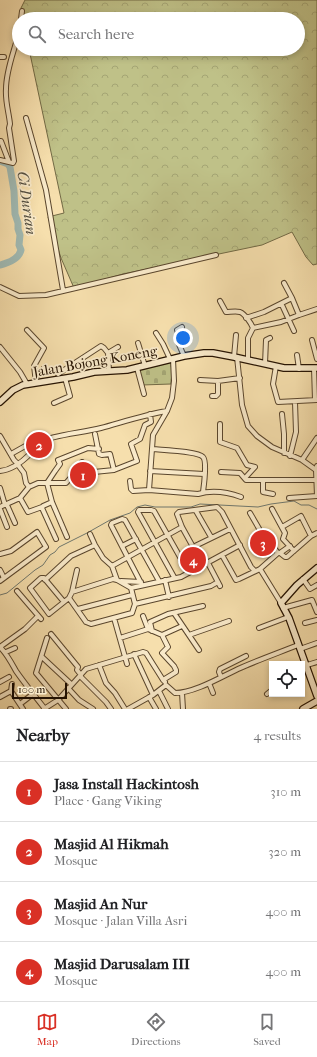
<!DOCTYPE html>
<html lang="en">
<head>
<meta charset="utf-8">
<style>
	body { margin:0; font-family:"IM FELL French Canon",serif; background:#f6f6f6; color:#202124 }
	.controls { position:absolute; right:12px; bottom:12px; display:grid; overflow:hidden; border-radius:0px; box-shadow:0 2px 6px #0003 }
	.controls button { width:36px; height:36px; display:grid; place-items:center; padding:0; border:0; border-bottom:1px solid #e0e0e0; background:#fff; color:#202124; font:20px sans-serif }
	.scale { position:absolute; left:12px; bottom:10px; width:55px; box-sizing:border-box; padding-left:4px; border:2px solid #261302; border-top:0; font-size:11px; line-height:14px; white-space:nowrap; color:#261302; -webkit-text-stroke:3px #f9eaca; paint-order:stroke }
	.you { position:absolute; left:183px; top:338px; width:14px; height:14px; margin:-10px; border:3px solid #fff; border-radius:50%; background:#1a73e8; box-shadow:0 0 0 6px #1a73e833 }
	.badge { display:grid; place-items:center; width:26px; height:26px; border-radius:50%; background:#d93025; color:#fff; font-size:13px; font-weight:700 }
	.pin { position:absolute; translate:-50% -50%; border:2px solid #fff; box-shadow:0 1px 4px #0006 }
	.list { margin:0; padding:0; list-style:none }
	h2 { display:flex; justify-content:space-between; align-items:center; height:52px; margin:0; padding:0 16px; font-size:17px }
	h2 small { font-size:13px; font-weight:400; color:#757577 }
	.list li { display:grid; grid-template-columns:26px 1fr auto; gap:12px; align-items:center; box-sizing:border-box; height:60px; padding:0 16px; border-top:1px solid #e0e0e0 }
	.list b { display:block; font-size:15px; white-space:nowrap }
	.list p { margin:0; font-size:13px; white-space:nowrap; color:#757577 }
	.list em { font-size:13px; font-style:normal; color:#757577 }
	.icon { flex:none; width:22px; height:22px; fill:none; stroke:currentColor; stroke-width:2; stroke-linecap:round; stroke-linejoin:round }
	.map { position:relative; flex:none; width:317px; height:709px; overflow:hidden }
	.search { position:absolute; background:#fff; box-shadow:0 2px 6px #0003; left:12px; right:12px; top:12px; height:44px; display:flex; align-items:center; gap:10px; box-sizing:border-box; padding:0 14px; border-radius:22px; color:#757577; font-size:15px }
	.sheet { height:292px; background:#fff }
	nav { display:flex; justify-content:space-around; align-items:center; box-sizing:border-box; height:56px; border-top:1px solid #e0e0e0; background:#fff; font-size:11px; color:#757577 }
	nav a { display:grid; justify-items:center; gap:2px }
	nav .on { color:#d93025 }
	.map>svg:first-child { display:block }
</style>
</head>
<body>
<div class="map">
<svg width="317" height="709" viewBox="0 0 317 709">
	<defs>
		<pattern id="forest-crowns" width="20" height="18" patternUnits="userSpaceOnUse"><rect width="20" height="18" fill="#bfc188"/><path d="M2 6a3 3 0 1 1 6 0M12 15a3 3 0 1 1 6 0" fill="none" stroke="#a4a574"/></pattern>
		<pattern id="cemetery-stones" width="16" height="16" patternUnits="userSpaceOnUse"><rect width="16" height="16" fill="#bfc188"/><path d="M2 7V4a2 2 0 0 1 4 0v3zM10 15v-3a2 2 0 0 1 4 0v3z" fill="#a4a574"/></pattern>
	</defs>
	<rect width="100%" height="100%" fill="#f6dfad"/>
	<filter id="stains"><feTurbulence type="fractalNoise" baseFrequency=".005" numOctaves="4"/><feColorMatrix values="0 0 0 0 .2 0 0 0 0 .09 0 0 0 0 .02 0 0 0 .5 -.17"/></filter>
	<radialGradient id="worn" r=".72"><stop offset=".6" stop-color="#630" stop-opacity="0"/><stop offset="1" stop-color="#630" stop-opacity=".3"/></radialGradient>
	<!-- forest -->
	<path fill="url(#forest-crowns)" stroke="#726a45" d="M25,0H317V264L313,265L306,257L292,232L262,245L123,274L74,288L61,258L48,217L64,213L29,49H298V19H23L21,8Z"/>
	<!-- cemetery -->
	<path fill="url(#cemetery-stones)" stroke="#726a45" d="M175,359L171,384L142,385L138,369Z"/>
	<g fill="none" stroke-linecap="round" stroke-linejoin="round">
		<!-- stream -->
		<path stroke="#6f776d" stroke-width="1" d="M0,595L7,593L35,570L43,565L50,555L55,552L59,547L87,533L110,520L130,513L137,507L145,505L155,507H191L200,504L258,507L271,504L294,501L301,505H309L317,509"/>
		<!-- river -->
		<path stroke="#a0bab4" stroke-width="7" d="M0,265C8,263 19,259 21,250L19,245L20,235L18,229V223L15,214L14,191L10,167L8,164L0,161"/>
		<defs>
			<path id="street" d="M21,19L22,11
				M0,57H4
				M26,118L46,190L63,290
				M0,141H1L9,162
				M0,160L13,163L14,161L9,128L10,124C9,113 5,101 6,89C6,69 15,50 19,31
				M0,287L19,296L46,295L216,255
				M292,298L299,315L317,309
				M220,301L226,312C230,312 236,311 240,312C245,314 251,323 253,328L281,322L299,315
				M282,305L294,331
				M246,318L264,312L292,298L284,283
				M182,327L177,330L180,337L177,340L184,356
				M27,330L44,348L34,366L36,383
				M156,333L163,344L170,359
				M312,340L317,359
				M138,343L145,366
				M0,347L20,372L27,384
				M297,355L299,369
				M234,357L236,335
				M237,357L242,405L248,426L257,436L272,447L302,460L316,470
				M248,360V338L253,328
				M265,364L266,340L270,338
				M276,366L273,384L278,402L317,400
				M137,368L144,394
				M314,368L315,400
				M109,371L108,353L118,347
				M58,374L101,346L104,348L108,353
				M35,378L45,367
				M200,380L218,381L240,378
				M212,396H216L218,394V381
				M54,403L70,396L65,378
				M282,414L284,434V453
				M220,424V442L237,448L247,465L255,467L245,478
				M95,434L99,454L102,455L110,454L114,470
				M0,436L14,460L18,464
				M153,449C162,450 198,451 203,457C207,461 204,485 203,492
				M11,454L27,445L30,447C51,434 77,434 101,428C123,422 144,415 167,411
				M290,456L296,432L295,402
				M302,460L317,438
				M82,462L84,472
				M18,465L24,473L26,483L29,487
				M317,466L316,470L317,496
				M0,471C12,470 22,462 30,454
				M150,471L204,474
				M221,472L240,473L246,480H317
				M263,480V492L273,494
				M130,481L131,489L133,491L149,490L198,494C212,490 227,492 241,497
				M0,488L5,505
				M149,490L153,435L167,411L172,398L174,381L173,359
				M20,498L28,512L42,507
				M289,498L317,496
				M52,502L43,506L42,508L56,539
				M7,505L15,523
				M0,507L20,498L29,487L38,483H66L74,474L114,470L137,461L131,444L140,439L145,425L151,422L150,414
				M0,509L7,527
				M272,509L285,533L283,539L294,551
				M196,511L211,537
				M250,513L261,532L278,553
				M282,527L301,516L311,536
				M90,534L95,545L103,558L112,566L117,580L131,588L181,577L240,545
				M67,537L52,502L47,483L55,471L60,464L58,460L88,448L99,449
				M122,546L136,539
				M193,547L230,529
				M257,552L269,542
				M280,553L285,557H287L311,536L317,533
				M0,554L11,551L37,532L46,547L0,581
				M222,555L236,580L239,579L260,569L281,603
				M181,560L197,553
				M208,563L220,586
				M203,565L182,527L177,514L179,512L217,507L222,512L251,567L255,571
				M112,566L182,527
				M260,569L278,553H280L290,546
				M0,570L4,578
				M174,577L138,512L139,510H151L154,511L189,573
				M303,579L310,589L317,585
				M45,580L71,556L95,545
				M165,580L169,597
				M121,581L141,582
				M142,585L111,525L112,523L122,519L125,520L159,581
				M17,591L41,619
				M72,592L113,579L117,580
				M69,598L86,622L91,624L132,613L135,604L131,588
				M64,602L44,578H41L30,588L49,614L69,598L72,592L77,570
				M135,604L211,586L218,582
				M283,608L312,600L317,612
				M78,609L132,595
				M174,613L199,650
				M143,616L148,629
				M114,618L127,664
				M305,623L317,620
				M259,628L288,617
				M152,631L150,622L168,614L203,606
				M51,634L78,667L77,670L81,675
				M162,635L182,626
				M189,635L229,621
				M47,638L36,673L66,709
				M120,638L148,629L162,635L168,647L162,653L174,666L176,670V672L163,680L165,682
				M0,647C7,654 11,662 16,671C25,684 35,696 45,709
				M0,647L25,629L38,616
				M300,649L317,643
				M6,652L15,648
				M134,654L153,695
				M42,657L71,684
				M99,665L106,683L115,693L125,709
				M307,665L317,662
				M80,676L106,702L111,709
				M221,677L219,672L220,669L246,656
				M0,682L9,677
				M209,683L213,693
				M12,684L11,691L23,709
				M68,688L79,700L93,709
				M159,691L168,709
				M182,693L183,709
				M267,694L272,690
				M0,697L11,691
				M149,697L156,709
				M20,704L33,694
				M10,709H11
				M44,709L58,700L86,669L143,652L146,653L163,680
				M128,709L153,695L166,685L175,693C194,693 221,677 238,669C258,660 278,653 298,645"/>
			<path id="secondary" d="M0,402L13,390L23,385L73,377L94,372L127,370L184,356L204,353H213L234,357L284,368H317
				M317,568L297,585L281,603L289,618L317,696
				M303,709L317,701"/>
		</defs>
		<!-- street casing -->
		<use href="#street" stroke="#5a462d" stroke-width="6"/>
		<!-- secondary casing -->
		<use href="#secondary" stroke="#261302" stroke-width="8"/>
		<!-- street -->
		<use href="#street" stroke="#f9eaca" stroke-width="4"/>
		<!-- secondary -->
		<use href="#secondary" stroke="#f9eaca" stroke-width="5.5"/>
	</g>
	<g text-anchor="middle" stroke-width="3.5" stroke-linejoin="round" paint-order="stroke">
		<!-- street labels -->
		<g font-size="14" fill="#261302" stroke="#f9eaca">
			<text transform="translate(95 361) rotate(-10)" y="5">Jalan Bojong Koneng</text>
		</g>
		<!-- water labels -->
		<g font-size="15" font-style="italic" fill="#514d40" stroke="#f9eaca">
			<text transform="translate(27 203) rotate(82)" y="5">Ci Durian</text>
		</g>
	</g>
	<rect width="100%" height="100%" filter="url(#stains)"/>
	<rect width="100%" height="100%" fill="url(#worn)"/>
</svg>
<div class="controls">
<button><svg class="icon" aria-label="locate" viewBox="0 0 24 24"><circle cx="12" cy="12" r="6"/><path d="M12 2v4M12 18v4M2 12h4M18 12h4"/></svg></button>
</div>
<div class="scale">100 m</div>
<div class="you"></div>
<div class="pin badge" style="left:83px;top:475px">1</div>
<div class="pin badge" style="left:39px;top:445px">2</div>
<div class="pin badge" style="left:263px;top:543px">3</div>
<div class="pin badge" style="left:193px;top:560px">4</div>
<div class="search"><svg class="icon" aria-label="search" viewBox="0 0 24 24"><circle cx="10" cy="10" r="6"/><path d="M15 15l6 6"/></svg>Search here</div>
</div>
<section class="sheet">
<h2>Nearby<small>4 results</small></h2>
<ul class="list">
<li><span class="badge">1</span><div><b>Jasa Install Hackintosh</b><p>Place · Gang Viking</p></div><em>310 m</em></li>
<li><span class="badge">2</span><div><b>Masjid Al Hikmah</b><p>Mosque</p></div><em>320 m</em></li>
<li><span class="badge">3</span><div><b>Masjid An Nur</b><p>Mosque · Jalan Villa Asri</p></div><em>400 m</em></li>
<li><span class="badge">4</span><div><b>Masjid Darusalam III</b><p>Mosque</p></div><em>400 m</em></li>
</ul>
</section>
<nav>
<a class="on"><svg class="icon" aria-label="map" viewBox="0 0 24 24"><path d="M3 6l6-2 6 2 6-2v14l-6 2-6-2-6 2zM9 4v14M15 6v14"/></svg>Map</a>
<a><svg class="icon" aria-label="directions" viewBox="0 0 24 24"><path d="M12 3l9 9-9 9-9-9zM9 14v-3h6M13 9l2 2-2 2"/></svg>Directions</a>
<a><svg class="icon" aria-label="saved" viewBox="0 0 24 24"><path d="M7 4h10v16l-5-4-5 4z"/></svg>Saved</a>
</nav>
</body>
</html>
